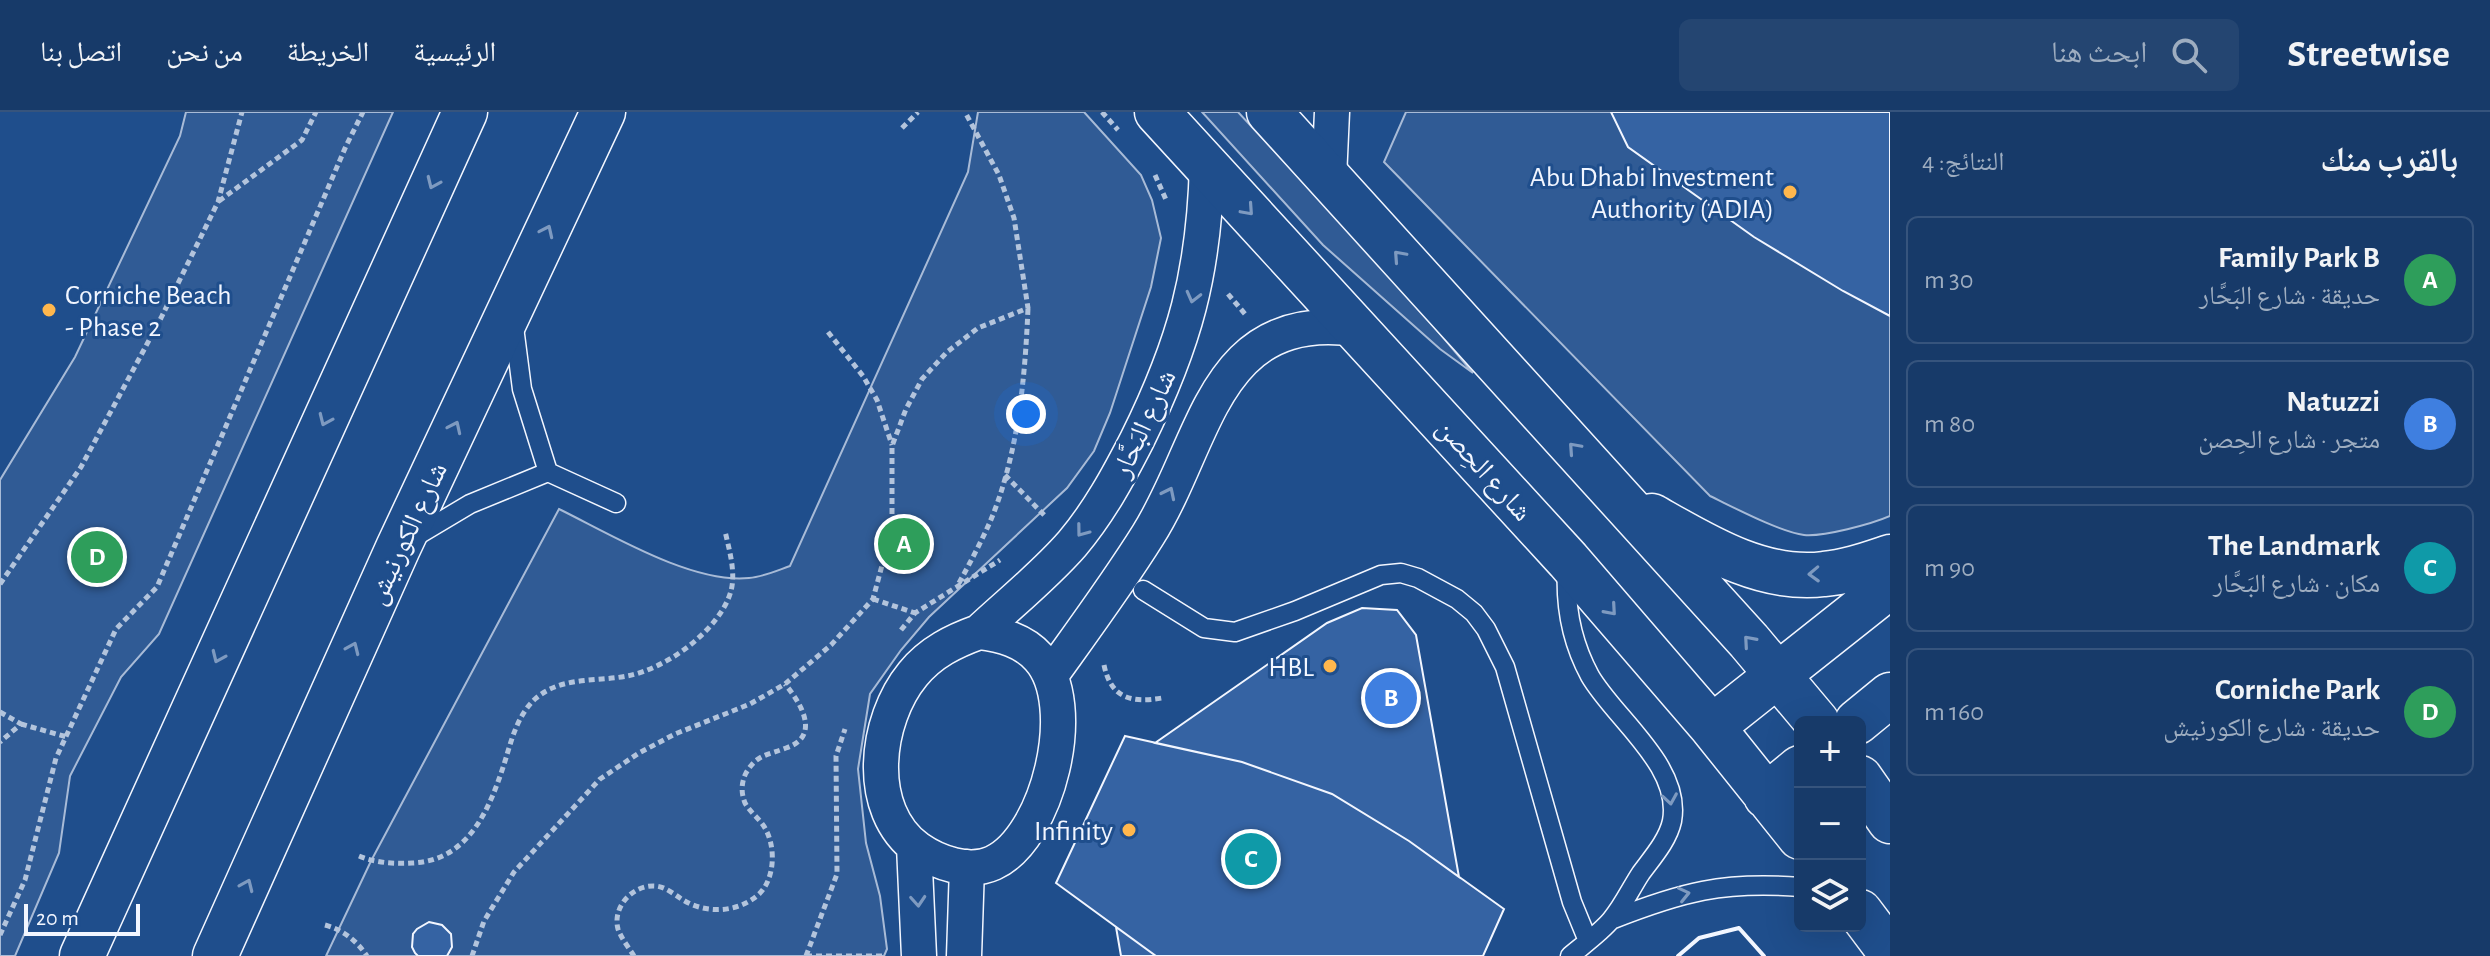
<!DOCTYPE html>
<html lang="ar">
<head>
<meta charset="utf-8">
<style>
	body { margin:0; font-family:"Alegreya Sans","Noto Naskh Arabic",sans-serif; background:#244571; color:#f1f3f6; direction:rtl }
	.controls { position:absolute; right:24px; bottom:24px; display:grid; overflow:hidden; border-radius:12px; box-shadow:0 8px 32px #0002 }
	.controls button { width:72px; height:72px; display:grid; place-items:center; padding:0; border:0; border-bottom:2px solid #36547d; background:#173a69; color:#f1f3f6; font:40px sans-serif }
	.scale { position:absolute; left:24px; bottom:20px; width:116px; box-sizing:border-box; padding-left:8px; border:4px solid #f2f6ff; border-top:0; font-size:22px; line-height:28px; white-space:nowrap; color:#f2f6ff; -webkit-text-stroke:6px #1f4e8c; paint-order:stroke }
	.you { position:absolute; left:1026px; top:302px; width:28px; height:28px; margin:-20px; border:6px solid #fff; border-radius:50%; background:#1a73e8; box-shadow:0 0 0 12px #1a73e833 }
	.badge { display:grid; place-items:center; width:52px; height:52px; border-radius:50%; background:#ffb74d; color:#fff; font-size:26px; font-weight:700 }
	.pin { position:absolute; translate:-50% -50%; border:4px solid #fff; box-shadow:0 2px 8px #0006 }
	.list { margin:0; padding:0; list-style:none }
	h2 { display:flex; justify-content:space-between; align-items:center; height:104px; margin:0; padding:0 32px; font-size:34px }
	h2 small { font-size:26px; font-weight:400; color:#9eadc0 }
	.list li { display:grid; grid-template-columns:52px 1fr auto; gap:24px; align-items:center; box-sizing:border-box; height:128px; margin:0 16px 16px; padding:0 16px; border:2px solid #36547d; border-radius:12px }
	.list b { display:block; font-size:30px; white-space:nowrap }
	.list p { margin:0; font-size:26px; white-space:nowrap; color:#9eadc0 }
	.list em { font-size:26px; font-style:normal; color:#9eadc0 }
	.icon { flex:none; width:44px; height:44px; fill:none; stroke:currentColor; stroke-width:2; stroke-linecap:round; stroke-linejoin:round }
	.map { position:relative; flex:none; width:1890px; height:844px; overflow:hidden; direction:ltr }
	header { display:flex; align-items:center; gap:48px; box-sizing:border-box; height:112px; padding:0 40px; background:#173a69; border-bottom:2px solid #36547d }
	header strong { font-size:38px }
	nav { display:flex; gap:44px; margin-inline-start:auto; font-size:28px }
	.search { width:560px; height:72px; background:#244571; display:flex; align-items:center; gap:20px; box-sizing:border-box; padding:0 28px; border-radius:12px; color:#9eadc0; font-size:30px }
	main { display:flex }
	aside { flex:1; background:#173a69 }
	.map>svg:first-child { display:block }
</style>
</head>
<body>
<header>
<strong>Streetwise</strong>
<div class="search"><svg class="icon" aria-label="search" viewBox="0 0 24 24"><circle cx="10" cy="10" r="6"/><path d="M15 15l6 6"/></svg>ابحث هنا</div>
<nav><a>الرئيسية</a><a>الخريطة</a><a>من نحن</a><a>اتصل بنا</a></nav>
</header>
<main>
<aside>
<h2>بالقرب منك<small>النتائج: 4</small></h2>
<ul class="list">
<li><span class="badge" style="background:#2e9e5b">A</span><div><b>Family Park B</b><p>حديقة · شارع البَحَّار</p></div><em>30 m</em></li>
<li><span class="badge" style="background:#3f7fe0">B</span><div><b>Natuzzi</b><p>متجر · شارع الحِصن</p></div><em>80 m</em></li>
<li><span class="badge" style="background:#0f9aa8">C</span><div><b>The Landmark</b><p>مكان · شارع البَحَّار</p></div><em>90 m</em></li>
<li><span class="badge" style="background:#2e9e5b">D</span><div><b>Corniche Park</b><p>حديقة · شارع الكورنيش</p></div><em>160 m</em></li>
</ul>
</aside>
<div class="map">
<svg width="1890" height="844" viewBox="0 0 1890 844">
	<rect width="100%" height="100%" fill="#1f4e8c"/>
	<!-- green -->
	<path fill="#305b95" stroke="#a8bbd7" stroke-width="2" d="M186,0H393L159,522L121,565L70,664L59,741L15,844H0V368L75,245L180,24Z
		M978,0H1084L1141,63L1152,88L1161,126L1151,175L1110,301L1094,339L1067,376L929,505L901,538L870,582L858,657L866,731L880,784L887,837L884,844H326L371,749L559,397C610,422 692,472 749,466C763,465 776,459 790,454L968,60Z
		M1202,0H1238L1405,180L1473,261L1440,237L1323,133Z
		M1406,0H1890V404C1872,412 1823,425 1804,423C1780,420 1733,395 1710,384L1384,50Z"/>
	<!-- building -->
	<path fill="#3563a3" stroke="#f2f6ff" stroke-width="2" d="M1611,0H1890V204L1843,179L1754,125L1628,35Z
		M1362,496L1397,498L1416,523L1459,765L1409,729L1332,682L1242,650L1155,631L1327,511Z
		M1125,624L1242,650L1332,682L1409,729L1504,797L1483,844H1156L1056,771Z
		M429,810L442,813L451,822L452,835L447,844H418L415,841L412,835L413,822L417,817Z
		M1116,815L1156,844H1121Z"/>
	<g fill="none" stroke-linecap="round" stroke-linejoin="round">
		<defs>
			<path id="service" d="M514,215L522,277L548,360
				M413,426L470,392L548,360L616,391
				M1567,458C1565,495 1572,531 1590,564C1615,607 1682,654 1672,709C1668,728 1652,746 1641,761C1631,776 1623,794 1611,808C1600,821 1583,833 1570,844
				M1143,478L1204,516L1235,520L1295,499L1381,463L1401,461L1418,466L1457,487L1474,501L1486,517L1505,555L1572,790L1588,829
				M1611,808C1682,780 1723,769 1800,775"/>
			<path id="minor" d="M1329,66L1332,0
				M979,520C1002,523 1023,528 1039,546C1081,592 1048,726 993,751C969,762 938,751 918,737C864,698 875,608 913,562C931,540 954,529 979,520Z
				M979,520C1010,491 1044,464 1072,432C1099,400 1118,365 1137,328C1185,231 1204,161 1207,53
				M1051,563C1084,517 1118,471 1148,423C1207,330 1212,197 1356,217
				M914,734L919,844
				M964,844L967,755"/>
			<path id="tertiary" d="M1157,0L1568,448L1712,615L1800,725
				M1269,0L1749,529L1817,610
				M1652,404C1703,433 1762,470 1824,462C1847,460 1869,452 1890,445
				M1857,610L1890,583
				M1712,615L1890,474
				M1860,666L1890,709
				M1766,684L1800,656
				M1860,800L1890,840"/>
			<path id="trunk" d="M82,844L465,0
				M215,844L398,436L603,0"/>
		</defs>
		<!-- service casing -->
		<use href="#service" stroke="#f2f6ff" stroke-width="21"/>
		<!-- minor casing -->
		<use href="#minor" stroke="#f2f6ff" stroke-width="37"/>
		<!-- tertiary casing -->
		<use href="#tertiary" stroke="#f2f6ff" stroke-width="47"/>
		<!-- trunk casing -->
		<use href="#trunk" stroke="#f2f6ff" stroke-width="47"/>
		<!-- path -->
		<path stroke="#b3c4dc" stroke-width="5" stroke-dasharray="6 4" stroke-linecap="butt" d="M1102,0L1118,18
			M902,16L918,0
			M1155,63L1167,90
			M219,89L302,28L316,0
			M1228,182L1245,202
			M828,220L863,264L877,288L892,333
			M1005,363L1046,405
			M959,471C970,451 981,430 990,410C1018,343 1025,268 1028,196
			M0,472L81,355L161,206L218,90L242,0
			M873,487L915,501
			M901,518L915,501L1000,448
			M1104,553C1111,587 1132,591 1162,586
			M0,600L21,612L0,630
			M21,612L67,625
			M359,744C376,751 394,752 412,751C470,749 491,694 506,646C512,626 518,603 535,587C561,564 596,570 627,564C666,557 720,518 731,479C736,460 729,437 725,419
			M325,813C343,818 356,828 367,844
			M0,823L25,768L56,646L116,517L157,475L346,34L363,0
			M472,844L484,809L514,760L600,667L639,641L675,622L750,592L785,572L831,533L873,487L892,416V334L906,297L922,267L947,240L978,216L1028,196L1014,106L999,63L965,0
			M634,844C629,836 621,826 618,817C612,795 633,772 656,774C666,775 675,783 683,788C706,802 737,801 758,783C774,769 776,739 767,720C762,708 751,702 745,691C741,681 741,671 746,661C757,642 768,643 786,636C822,624 800,590 785,572
			M806,844L837,762L836,644L845,617
			M806,844H885"/>
		<!-- service -->
		<use href="#service" stroke="#1f4e8c" stroke-width="18"/>
		<!-- minor -->
		<use href="#minor" stroke="#1f4e8c" stroke-width="34"/>
		<!-- tertiary -->
		<use href="#tertiary" stroke="#1f4e8c" stroke-width="44"/>
		<!-- trunk -->
		<use href="#trunk" stroke="#1f4e8c" stroke-width="44"/>
		<!-- wall -->
		<path stroke="#f2f6ff" stroke-width="4" d="M1678,844L1699,826L1739,816L1764,844"/>
	</g>
	<!-- one-way arrows -->
	<defs><path id="oneway-chevron" d="M-2-3.5L2.5 0L-2 3.5" fill="none" stroke-width="1.6" stroke-linecap="round" stroke-linejoin="round" transform="scale(2)"/></defs>
	<g stroke="#7e9ac0">
		<use href="#oneway-chevron" transform="translate(433 71) rotate(114)"/>
		<use href="#oneway-chevron" transform="translate(1248 98) rotate(48)"/>
		<use href="#oneway-chevron" transform="translate(547 119) rotate(-65)"/>
		<use href="#oneway-chevron" transform="translate(1399 144) rotate(-132)"/>
		<use href="#oneway-chevron" transform="translate(1193 185) rotate(104)"/>
		<use href="#oneway-chevron" transform="translate(325 308) rotate(114)"/>
		<use href="#oneway-chevron" transform="translate(455 315) rotate(-65)"/>
		<use href="#oneway-chevron" transform="translate(1574 336) rotate(-132)"/>
		<use href="#oneway-chevron" transform="translate(1169 381) rotate(-64)"/>
		<use href="#oneway-chevron" transform="translate(1082 419) rotate(127)"/>
		<use href="#oneway-chevron" transform="translate(1814 462) rotate(178)"/>
		<use href="#oneway-chevron" transform="translate(1611 498) rotate(49)"/>
		<use href="#oneway-chevron" transform="translate(1749 529) rotate(-131)"/>
		<use href="#oneway-chevron" transform="translate(353 536) rotate(-66)"/>
		<use href="#oneway-chevron" transform="translate(218 545) rotate(114)"/>
		<use href="#oneway-chevron" transform="translate(1670 687) rotate(81)"/>
		<use href="#oneway-chevron" transform="translate(247 773) rotate(-66)"/>
		<use href="#oneway-chevron" transform="translate(1684 782) rotate(-13)"/>
		<use href="#oneway-chevron" transform="translate(918 789) rotate(86)"/>
	</g>
	<!-- markers -->
	<g fill="#ffb74d" stroke="#1f4e8c" stroke-width="3">
		<circle cx="1790" cy="80" r="8"/>
		<circle cx="49" cy="198" r="8"/>
		<circle cx="1330" cy="554" r="8"/>
		<circle cx="1129" cy="718" r="8"/>
	</g>
	<g text-anchor="middle" stroke-width="6" stroke-linejoin="round" paint-order="stroke">
		<!-- poi labels -->
		<g font-size="28" fill="#f2f6ff" stroke="#1f4e8c" text-anchor="end">
			<text x="1774" y="74">Abu Dhabi Investment<tspan x="1774" dy="32">Authority (ADIA)</tspan></text>
			<text x="65" y="192" text-anchor="start">Corniche Beach<tspan x="65" dy="32">- Phase 2</tspan></text>
			<text x="1314" y="564">HBL</text>
			<text x="1113" y="728">Infinity</text>
		</g>
		<!-- street labels -->
		<g font-size="28" fill="#f2f6ff" stroke="#1f4e8c">
			<text transform="translate(1143 311) rotate(-65)" y="10">شارع البَحَّار</text>
			<text transform="translate(1485 357) rotate(48)" y="10">شارع الحِصن</text>
			<text transform="translate(406 421) rotate(-65)" y="10">شارع الكورنيش</text>
		</g>
	</g>
</svg>
<div class="controls">
<button>+</button>
<button>−</button>
<button><svg class="icon" aria-label="layers" viewBox="0 0 24 24"><path d="M12 4l9 5-9 5-9-5zM3 14l9 5 9-5"/></svg></button>
</div>
<div class="scale">20 m</div>
<div class="you"></div>
<div class="pin badge" style="left:904px;top:432px;background:#2e9e5b">A</div>
<div class="pin badge" style="left:1391px;top:586px;background:#3f7fe0">B</div>
<div class="pin badge" style="left:1251px;top:747px;background:#0f9aa8">C</div>
<div class="pin badge" style="left:97px;top:445px;background:#2e9e5b">D</div>
</div>
</main>
</body>
</html>
